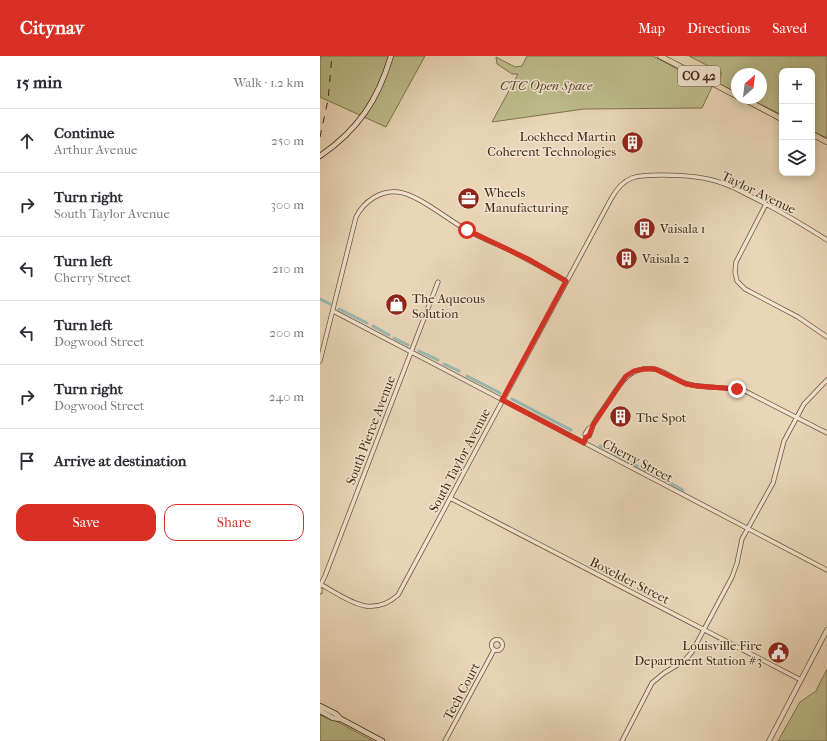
<!DOCTYPE html>
<html lang="en">
<head>
<meta charset="utf-8">
<style>
	body { margin:0; font-family:"IM FELL French Canon",serif; background:#f7f7f7; color:#2b2b33 }
	.controls { position:absolute; right:12px; top:12px; display:grid; overflow:hidden; border-radius:8px; box-shadow:0 2px 10px #0003 }
	.controls button { width:36px; height:36px; display:grid; place-items:center; padding:0; border:0; border-bottom:1px solid #e1e1e2; background:#fff; color:#2b2b33; font:20px sans-serif }
	.compass { position:absolute; left:411px; top:12px; width:36px; height:36px; border-radius:50%; background:#fff; box-shadow:0 2px 10px #0003; rotate:28deg }
	.stop { position:absolute; width:12px; height:12px; margin:-9px; border:3px solid #d93025; border-radius:50%; background:#fff }
	.stop.end { background:#d93025; border-color:#fff; box-shadow:0 1px 4px #0008 }
	.list { margin:0; padding:0; list-style:none }
	h2 { display:flex; justify-content:space-between; align-items:center; height:52px; margin:0; padding:0 16px; font-size:17px }
	h2 small { font-size:13px; font-weight:400; color:#7c7c81 }
	.list li { display:grid; grid-template-columns:26px 1fr auto; gap:12px; align-items:center; box-sizing:border-box; height:64px; padding:0 16px; border-top:1px solid #e1e1e2 }
	.list b { display:block; font-size:15px; white-space:nowrap }
	.list p { margin:0; font-size:13px; white-space:nowrap; color:#7c7c81 }
	.list em { font-size:13px; font-style:normal; color:#7c7c81 }
	.actions { display:flex; gap:8px; padding:12px 16px }
	.actions a { flex:1; padding:9px 0; border:1px solid #d93025; border-radius:12px; text-align:center; font-size:14px; color:#d93025 }
	.actions .main { background:#d93025; color:#fff }
	.icon { flex:none; width:22px; height:22px; fill:none; stroke:currentColor; stroke-width:2; stroke-linecap:round; stroke-linejoin:round }
	.map { position:relative; flex:none; width:507px; height:685px; overflow:hidden }
	header { display:flex; align-items:center; gap:24px; box-sizing:border-box; height:56px; padding:0 20px; background:#d93025; color:#fff }
	header strong { font-size:19px }
	nav { display:flex; gap:22px; margin-inline-start:auto; font-size:14px }
	main { display:flex }
	aside { flex:1; background:#fff }
	.map>svg:first-child { display:block }
</style>
</head>
<body>
<header>
<strong>Citynav</strong>
<nav><a>Map</a><a>Directions</a><a>Saved</a></nav>
</header>
<main>
<aside>
<h2>15 min<small>Walk · 1.2 km</small></h2>
<ul class="list">
<li><svg class="icon" aria-label="ahead" viewBox="0 0 24 24"><path d="M12 20V5M6 11l6-6 6 6"/></svg><div><b>Continue</b><p>Arthur Avenue</p></div><em>250 m</em></li>
<li><svg class="icon" aria-label="right" viewBox="0 0 24 24"><path d="M7 20v-9h11M14 6l5 5-5 5"/></svg><div><b>Turn right</b><p>South Taylor Avenue</p></div><em>300 m</em></li>
<li><svg class="icon" aria-label="left" viewBox="0 0 24 24"><path d="M17 20v-9H6M10 6l-5 5 5 5"/></svg><div><b>Turn left</b><p>Cherry Street</p></div><em>210 m</em></li>
<li><svg class="icon" aria-label="left" viewBox="0 0 24 24"><path d="M17 20v-9H6M10 6l-5 5 5 5"/></svg><div><b>Turn left</b><p>Dogwood Street</p></div><em>200 m</em></li>
<li><svg class="icon" aria-label="right" viewBox="0 0 24 24"><path d="M7 20v-9h11M14 6l5 5-5 5"/></svg><div><b>Turn right</b><p>Dogwood Street</p></div><em>240 m</em></li>
<li><svg class="icon" aria-label="arrive" viewBox="0 0 24 24"><path d="M6 21V4h12l-3 4 3 4H6"/></svg><div><b>Arrive at destination</b></div></li>
</ul>
<div class="actions"><a class="main">Save</a><a>Share</a></div>
</aside>
<div class="map">
<svg width="507" height="685" viewBox="0 0 507 685">
	<rect width="100%" height="100%" fill="#e9d6b7"/>
	<filter id="stains"><feTurbulence type="fractalNoise" baseFrequency=".005" numOctaves="4"/><feColorMatrix values="0 0 0 0 .2 0 0 0 0 .09 0 0 0 0 .02 0 0 0 .5 -.17"/></filter>
	<radialGradient id="worn" r=".72"><stop offset=".6" stop-color="#630" stop-opacity="0"/><stop offset="1" stop-color="#630" stop-opacity=".3"/></radialGradient>
	<!-- green -->
	<path fill="#bcbc8a" stroke="#80724e" d="M0,0H105L66,71L0,41Z
		M207,0H333L392,31L382,52L264,53L172,66L198,18H192L177,8L176,1L195,11L202,10Z
		M369,0H507V82L492,75V15H462V59L428,42H441V18H417V37L397,27L402,17Z
		M507,613V685H458L480,646L496,635Z
		M0,659L14,664L53,685H0Z"/>
	<g fill="none" stroke-linecap="round" stroke-linejoin="round">
		<!-- stream -->
		<path stroke="#777e74" stroke-width="1" d="M0,3L2,0"/>
		<!-- canal -->
		<path stroke="#99b7b5" stroke-width="3" d="M0,243L10,248
			M19,253L47,267
			M53,270L69,279
			M74,282L88,289
			M99,295L118,304
			M124,308L139,315
			M147,320L180,337
			M192,343L251,374
			M280,390L326,415
			M334,418L363,434"/>
		<defs>
			<path id="minor" d="M446,148L416,206L415,216L417,225L425,233L478,261L507,281
				M13,255L507,514
				M0,305L36,161C44,145 61,134 78,136C97,138 127,163 145,173C159,181 174,187 189,194C209,204 227,214 246,225
				M266,381L265,378L269,372L272,371
				M264,387L266,381L269,380C271,377 272,373 273,369C276,362 282,355 286,349C298,331 309,309 334,313C346,315 356,325 368,328C386,333 406,330 425,335L507,377
				M130,442L481,624
				M0,528C26,542 50,564 78,539L291,143C304,119 317,119 342,119C362,119 383,120 402,127C412,130 421,135 430,140C457,153 482,168 507,184
				M0,530L5,520L118,226
				M0,533V536
				M171.5 589a5.5 5.5 0 1 1 11 0a5.5 5.5 0 1 1-11 0Z
				M125,685L174,594
				M302,685L332,627L344,617L364,605L372,596L412,521L417,507L422,483L453,427L464,385L484,348L507,324"/>
			<path id="tertiary" d="M449,685L507,574"/>
			<path id="secondary" d="M0,100C38,74 58,44 71,0
				M0,650L16,658L21,663
				M0,655L13,662L21,663L62,685"/>
			<path id="primary" d="M340,0L417,40
				M422,42L462,63
				M492,78L507,86"/>
		</defs>
		<!-- minor casing -->
		<use href="#minor" stroke="#6c543c" stroke-width="5"/>
		<!-- tertiary casing -->
		<use href="#tertiary" stroke="#6c543c" stroke-width="5.5"/>
		<!-- secondary casing -->
		<use href="#secondary" stroke="#432913" stroke-width="6"/>
		<!-- primary casing -->
		<use href="#primary" stroke="#432913" stroke-width="6"/>
		<!-- minor -->
		<use href="#minor" stroke="#f1e4d0" stroke-width="3.5"/>
		<!-- tertiary -->
		<use href="#tertiary" stroke="#f1e4d0" stroke-width="4"/>
		<!-- secondary -->
		<use href="#secondary" stroke="#f1e4d0" stroke-width="4.5"/>
		<!-- primary -->
		<use href="#primary" stroke="#e9d6b7" stroke-width="5"/>
		<!-- rail -->
		<path stroke="#432913" stroke-width="1" stroke-dasharray="7 7" stroke-linecap="butt" d="M0,81L8,44L12,0"/>
	</g>
	<g fill="none" stroke-linecap="round" stroke-linejoin="round">
		<!-- route -->
		<path stroke="#d93025" stroke-width="5" d="M147,174L208,203L246,225L182,344L264,387L266,381L269,380L273,369L301,327L306,320L314,315L324,313H335L366,328L377,330L417,333"/>
	</g>
	<!-- icons -->
	<defs>
		<symbol id="building-disc" viewBox="-11 -11 22 22"><circle r="9.5" fill="#8f2418" stroke="#f1e4d0"/><path d="M-4-6H4V6H1V3H-1V6H-4ZM-2.5-4.3h1.7v1.8h-1.7ZM.8-4.3h1.7v1.8H.8ZM-2.5-1h1.7V.8h-1.7ZM.8-1h1.7V.8H.8Z" fill="#fff"/></symbol>
		<symbol id="office-disc" viewBox="-11 -11 22 22"><circle r="9.5" fill="#8f2418" stroke="#f1e4d0"/><path d="M-6-3h4V-5.5h4V-3h4V5H-6ZM-1-4.5V-3h2v-1.5ZM-6 0V1H6V0Z" fill="#fff"/></symbol>
		<symbol id="shop-disc" viewBox="-11 -11 22 22"><circle r="9.5" fill="#8f2418" stroke="#f1e4d0"/><path d="M-5-2.5h2.3a2.7 3.5 0 0 1 5.4 0H5L5.5 6h-11ZM-1.5-2.5h3a1.5 2.3 0 0 0-3 0Z" fill="#fff"/></symbol>
		<symbol id="civic-disc" viewBox="-11 -11 22 22"><circle r="9.5" fill="#8f2418" stroke="#f1e4d0"/><path d="M-.6-6.5H3V-4.5H.6V-3L4-1V1h2V6H-6V1h2V-1L-.6-3ZM-1.2 2.5V6h2.4V2.5Z" fill="#fff"/></symbol>
	</defs>
	<g fill-rule="evenodd">
		<use href="#building-disc" x="300" y="74" width="25" height="25"/>
		<use href="#office-disc" x="136" y="130" width="25" height="25"/>
		<use href="#building-disc" x="312" y="160" width="25" height="25"/>
		<use href="#building-disc" x="294" y="190" width="25" height="25"/>
		<use href="#shop-disc" x="64" y="236" width="25" height="25"/>
		<use href="#building-disc" x="288" y="348" width="25" height="25"/>
		<use href="#civic-disc" x="446" y="584" width="25" height="25"/>
	</g>
	<g text-anchor="middle" stroke-width="3" stroke-linejoin="round" paint-order="stroke">
		<!-- shield labels -->
		<rect fill="#f1e4d0" stroke="#77614c" stroke-width="1" x="358" y="10" width="42" height="20" rx="3"/>
		<g font-size="12" font-weight="bold" fill="#432913">
			<text x="379" y="24">CO 42</text>
		</g>
		<!-- park labels -->
		<g font-size="13" font-style="italic" fill="#5b462b" stroke="#f1e4d0">
			<text x="226" y="34">CTC Open Space</text>
		</g>
		<!-- poi labels -->
		<g font-size="13" fill="#432913" stroke="#f1e4d0" text-anchor="start">
			<text x="296" y="85" text-anchor="end">Lockheed Martin<tspan x="296" dy="15">Coherent Technologies</tspan></text>
			<text x="164" y="141">Wheels<tspan x="164" dy="15">Manufacturing</tspan></text>
			<text x="340" y="177">Vaisala 1</text>
			<text x="322" y="207">Vaisala 2</text>
			<text x="92" y="247">The Aqueous<tspan x="92" dy="15">Solution</tspan></text>
			<text x="316" y="366">The Spot</text>
			<text x="442" y="594" text-anchor="end">Louisville Fire<tspan x="442" dy="15">Department Station #3</tspan></text>
		</g>
		<!-- street labels -->
		<g font-size="13" fill="#432913" stroke="#f1e4d0">
			<text transform="translate(439 136) rotate(26)" y="5">Taylor Avenue</text>
			<text transform="translate(50 374) rotate(-69)" y="5">South Pierce Avenue</text>
			<text transform="translate(139 404) rotate(-62)" y="5">South Taylor Avenue</text>
			<text transform="translate(318 404) rotate(28)" y="5">Cherry Street</text>
			<text transform="translate(310 524) rotate(27)" y="5">Boxelder Street</text>
			<text transform="translate(141 635) rotate(-62)" y="5">Tech Court</text>
		</g>
	</g>
	<rect width="100%" height="100%" filter="url(#stains)"/>
	<rect width="100%" height="100%" fill="url(#worn)"/>
</svg>
<div class="controls">
<button>+</button>
<button>−</button>
<button><svg class="icon" aria-label="layers" viewBox="0 0 24 24"><path d="M12 4l9 5-9 5-9-5zM3 14l9 5 9-5"/></svg></button>
</div>
<svg class="compass" viewBox="-18 -18 36 36"><path d="M0-13l5 13h-10z" fill="#e53935"/><path d="M0 13l5-13h-10z" fill="#7c7c81"/></svg>
<div class="stop" style="left:147px;top:174px"></div>
<div class="stop end" style="left:417px;top:333px"></div>
</div>
</main>
</body>
</html>
